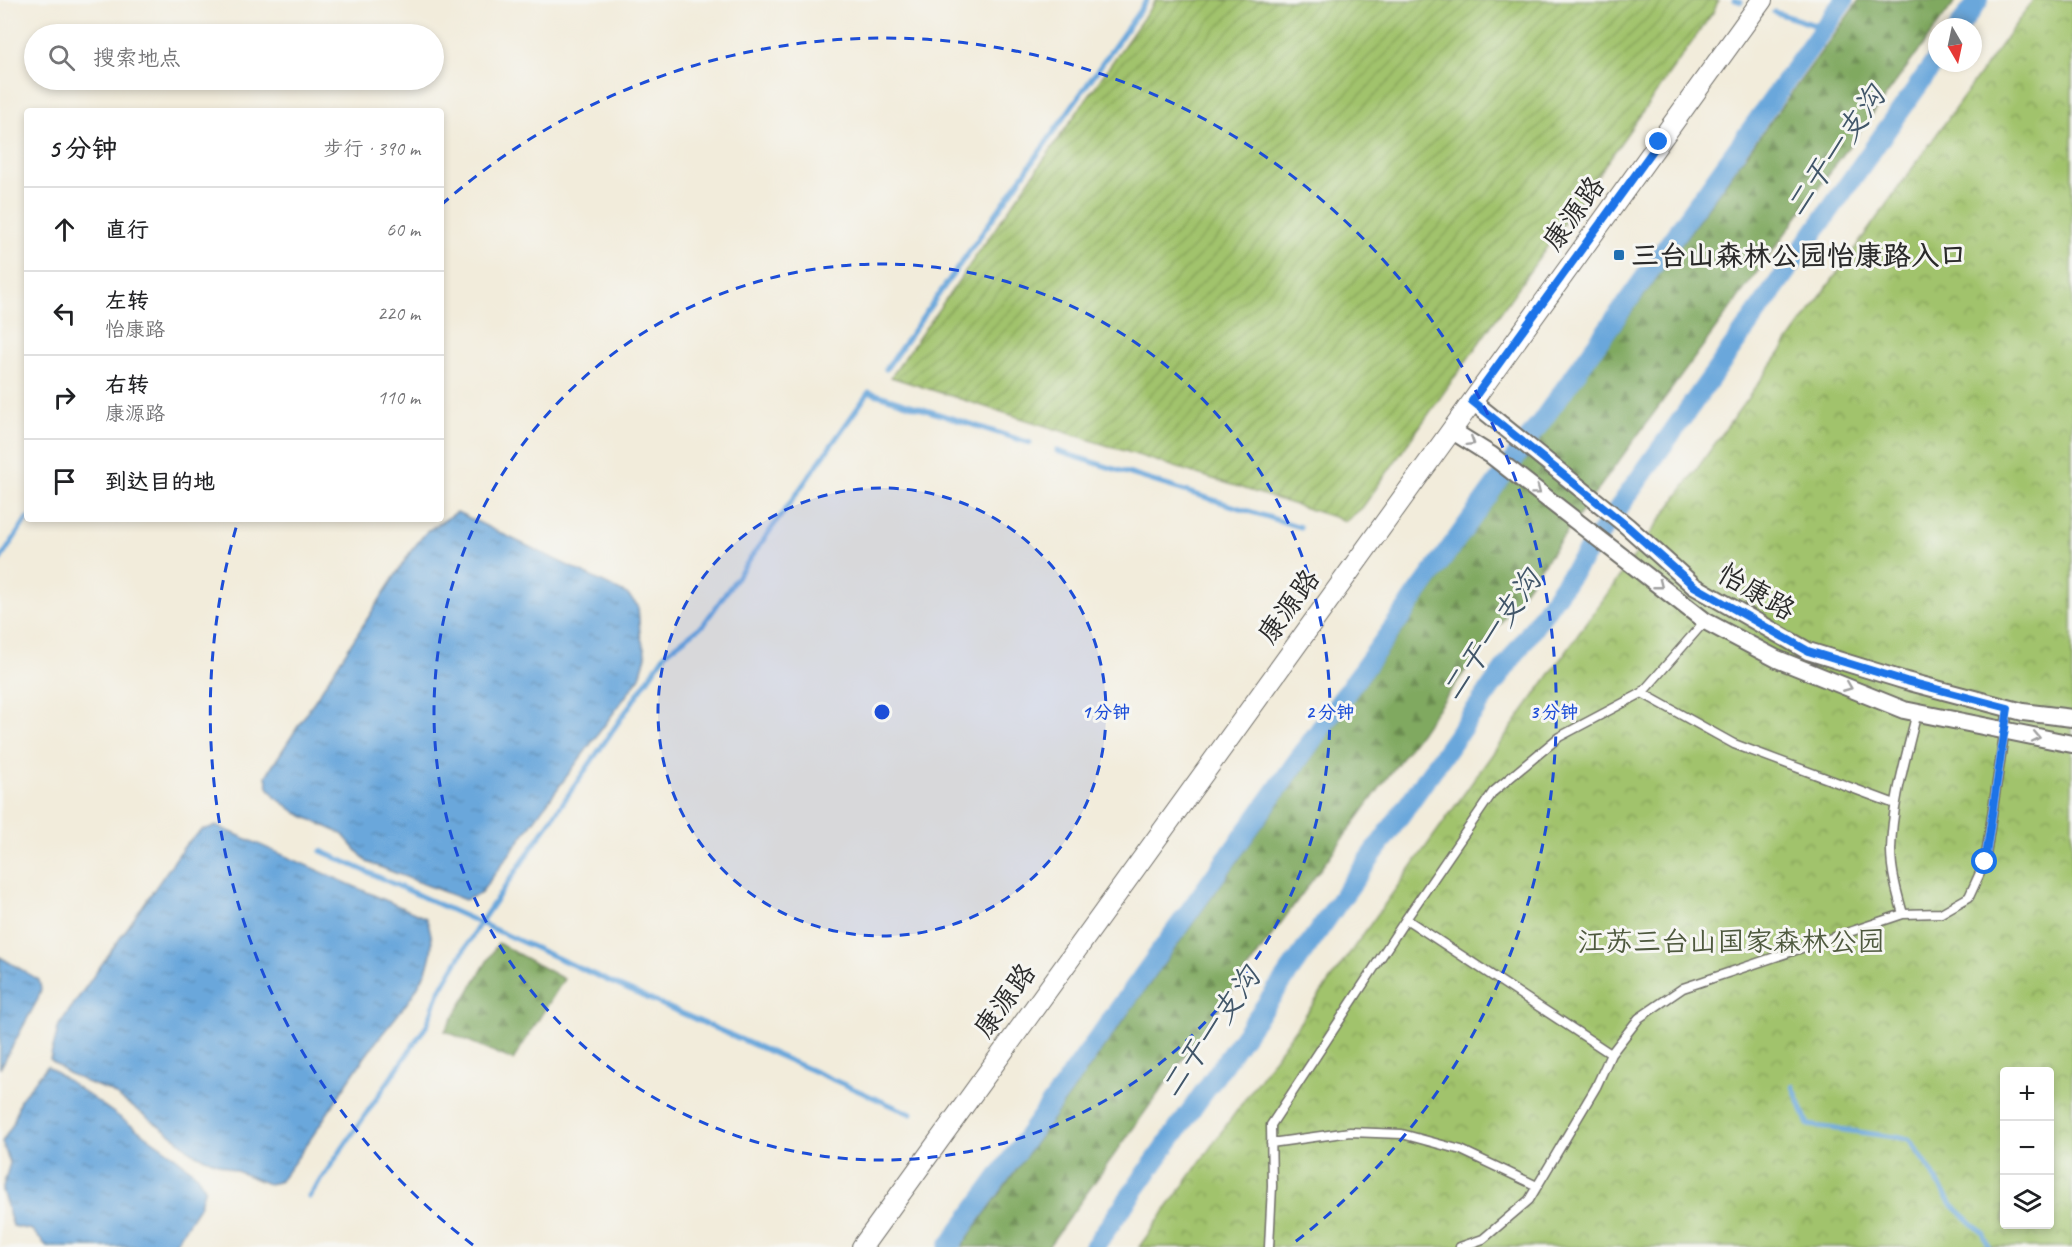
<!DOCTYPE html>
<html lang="zh">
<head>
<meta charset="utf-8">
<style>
	body { margin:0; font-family:Caveat,"LXGW WenKai TC",sans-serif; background:#f6f6f6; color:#202124 }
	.controls { position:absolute; right:18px; bottom:18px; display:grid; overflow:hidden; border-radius:6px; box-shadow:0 3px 9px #0003 }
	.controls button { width:54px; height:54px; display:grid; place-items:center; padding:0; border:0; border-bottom:2px solid #e0e0e0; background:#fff; color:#202124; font:30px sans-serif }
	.compass { position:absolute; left:1928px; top:18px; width:54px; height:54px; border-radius:50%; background:#fff; box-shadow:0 3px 9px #0003; rotate:171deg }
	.stop { position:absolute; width:18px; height:18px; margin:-14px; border:4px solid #1a73e8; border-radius:50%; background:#fff }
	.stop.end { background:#1a73e8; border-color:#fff; box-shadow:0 2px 6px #0008 }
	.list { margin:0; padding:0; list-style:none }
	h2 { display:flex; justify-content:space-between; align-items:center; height:78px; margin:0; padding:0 24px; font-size:26px }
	h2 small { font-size:20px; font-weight:400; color:#757577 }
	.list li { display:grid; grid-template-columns:39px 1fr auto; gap:18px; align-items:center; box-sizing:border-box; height:84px; padding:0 24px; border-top:2px solid #e0e0e0 }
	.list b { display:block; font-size:22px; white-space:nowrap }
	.list p { margin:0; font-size:20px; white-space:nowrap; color:#757577 }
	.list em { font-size:20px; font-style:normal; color:#757577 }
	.icon { flex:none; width:33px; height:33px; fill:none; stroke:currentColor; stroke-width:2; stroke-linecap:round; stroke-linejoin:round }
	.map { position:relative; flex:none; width:2072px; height:1247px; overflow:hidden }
	.search { position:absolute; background:#fff; box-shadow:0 3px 9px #0003; left:24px; top:24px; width:420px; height:66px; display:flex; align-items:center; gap:15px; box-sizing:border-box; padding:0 21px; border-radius:33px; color:#757577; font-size:22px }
	.panel { position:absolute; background:#fff; box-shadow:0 3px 9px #0003; left:24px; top:108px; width:420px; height:414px; border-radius:6px }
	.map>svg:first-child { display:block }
</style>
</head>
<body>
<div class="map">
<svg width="2072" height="1247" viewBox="0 0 2072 1247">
	<defs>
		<pattern id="forest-firs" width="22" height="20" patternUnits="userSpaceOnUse" patternTransform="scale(1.5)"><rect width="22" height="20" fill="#80a960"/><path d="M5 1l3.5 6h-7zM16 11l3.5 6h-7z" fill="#698a4f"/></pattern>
		<pattern id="park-crowns" width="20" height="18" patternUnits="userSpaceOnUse" patternTransform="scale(1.5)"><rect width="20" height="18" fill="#a1c36c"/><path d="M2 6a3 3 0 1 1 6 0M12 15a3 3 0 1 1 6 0" fill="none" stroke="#839f59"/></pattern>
		<pattern id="garden-furrows" width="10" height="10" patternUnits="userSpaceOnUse" patternTransform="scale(1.5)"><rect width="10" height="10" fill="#a1c36c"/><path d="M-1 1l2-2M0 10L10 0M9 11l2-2" fill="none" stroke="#839f59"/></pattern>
		<pattern id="water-ripples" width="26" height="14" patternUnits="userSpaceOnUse" patternTransform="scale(1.5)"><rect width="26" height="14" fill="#6aa7db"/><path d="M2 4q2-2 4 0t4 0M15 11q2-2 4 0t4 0" fill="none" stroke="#5788b2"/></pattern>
	</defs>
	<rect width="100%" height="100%" fill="#f6f6f2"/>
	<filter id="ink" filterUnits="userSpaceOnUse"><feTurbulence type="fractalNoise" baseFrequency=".0167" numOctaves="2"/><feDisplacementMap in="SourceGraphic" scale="12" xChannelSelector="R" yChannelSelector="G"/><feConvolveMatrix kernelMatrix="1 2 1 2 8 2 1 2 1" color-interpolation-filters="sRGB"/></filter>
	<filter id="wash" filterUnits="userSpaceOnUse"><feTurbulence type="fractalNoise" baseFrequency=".008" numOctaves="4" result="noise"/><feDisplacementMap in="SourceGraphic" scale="24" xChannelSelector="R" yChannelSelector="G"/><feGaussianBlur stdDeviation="1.35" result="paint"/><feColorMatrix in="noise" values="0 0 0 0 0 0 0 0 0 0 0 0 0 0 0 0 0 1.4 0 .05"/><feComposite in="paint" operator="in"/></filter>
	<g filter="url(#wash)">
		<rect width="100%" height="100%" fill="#f2ecdb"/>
		<!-- forest -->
		<path fill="url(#forest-firs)" stroke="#566a46" stroke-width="1.5" d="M1859,0H1956L1267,942L1048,1247H961L1585,376Z
			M498,943L564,979L513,1060L445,1031Z"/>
		<!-- park -->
		<path fill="url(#park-crowns)" stroke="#66774c" stroke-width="1.5" fill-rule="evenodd" d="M2033,0H2072V1247H1139ZM2004,1072H2050V1224H2004Z"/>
		<!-- garden -->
		<path fill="url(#garden-furrows)" stroke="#66774c" stroke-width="1.5" d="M1156,0H1712L1718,1L1714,11L1362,508L1346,521L891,377Z"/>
		<!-- water -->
		<path fill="url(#water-ripples)" stroke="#4a6983" stroke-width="1.5" d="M457,512L627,594L638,606L640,634L646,656L640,677L480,894L465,900L367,862L342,834L297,813L275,797L268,787L266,776L411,551L427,531Z
			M217,826L426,918C432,933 434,946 429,962C419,995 390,1022 370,1050C338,1093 313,1141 279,1182L268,1184L193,1153L172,1135L110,1091L86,1082L66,1072L50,1059L59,1025L186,844L202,830Z
			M0,957L39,980L41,989L38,999L0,1069Z
			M47,1066L172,1154L196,1174L205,1188L199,1207L173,1247H47L32,1230L13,1226L2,1190L10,1163L2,1142L13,1124L20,1100Z"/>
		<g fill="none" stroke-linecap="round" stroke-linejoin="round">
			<!-- stream -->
			<path stroke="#6aa7db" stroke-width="5" d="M1735,0L1741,2
				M1774,12L1824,28
				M886,369L1147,0
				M1057,451L1300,527
				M0,560L27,518
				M321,851L615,984L911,1114
				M1793,1086L1808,1125L1909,1139L1929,1168L1951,1204L1983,1233L1989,1247
				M309,1197L427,1025L439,992L480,923L666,653L703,625L869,392L1030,443"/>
			<!-- canal -->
			<path stroke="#6aa7db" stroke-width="20" d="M1959,27L1979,0
				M948,1247L1844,0
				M1094,1247L1937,59"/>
		</g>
	</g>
	<g filter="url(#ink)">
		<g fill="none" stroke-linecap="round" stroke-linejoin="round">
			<defs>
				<path id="service" d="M1642,693L1734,744L1895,804
					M1917,712C1906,758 1892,803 1891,850C1891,871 1897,893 1903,914L1941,913L1969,897L1985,862L2008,708
					M1406,919L1611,1054
					M1271,1143L1350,1132L1402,1134L1461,1150L1537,1186
					M1269,1247L1272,1186L1271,1125L1406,919L1493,792L1559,737L1642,693L1705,621
					M1460,1247L1483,1239L1529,1200L1596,1087L1611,1054L1639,1018L1683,988L1903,914"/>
				<path id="minor" d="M1472,401L1627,526L1694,586L1808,651L1906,681L2023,712L2072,718
					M1451,430L1491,455L1705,621L1777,659L1904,710L2072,744"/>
				<path id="tertiary" d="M862,1247L1762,0"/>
			</defs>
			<!-- service casing -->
			<use href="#service" stroke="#716f69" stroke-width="11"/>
			<!-- minor casing -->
			<use href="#minor" stroke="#716f69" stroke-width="20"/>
			<!-- tertiary casing -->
			<use href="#tertiary" stroke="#716f69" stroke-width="22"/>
			<!-- service -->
			<use href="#service" stroke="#fff" stroke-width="8"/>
			<!-- minor -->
			<use href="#minor" stroke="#fff" stroke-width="16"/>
			<!-- tertiary -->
			<use href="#tertiary" stroke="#fff" stroke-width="20"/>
		</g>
		<!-- one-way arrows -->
		<defs><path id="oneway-chevron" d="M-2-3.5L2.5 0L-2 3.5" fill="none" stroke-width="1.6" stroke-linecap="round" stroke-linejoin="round" transform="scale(1.5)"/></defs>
		<g stroke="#a0a0a0">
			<use href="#oneway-chevron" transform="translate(1471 442) rotate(32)"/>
			<use href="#oneway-chevron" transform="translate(1537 491) rotate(37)"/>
			<use href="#oneway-chevron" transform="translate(1659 585) rotate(38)"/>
			<use href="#oneway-chevron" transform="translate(1848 687) rotate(22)"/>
			<use href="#oneway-chevron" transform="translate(2036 737) rotate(12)"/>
		</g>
	</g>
	<g fill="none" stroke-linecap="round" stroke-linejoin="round" filter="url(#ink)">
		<!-- route -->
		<path stroke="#1a73e8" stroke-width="8" d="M1659,142L1472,401L1627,526L1694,586L1808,651L1906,681L2008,708L1985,862"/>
	</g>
	<!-- distance rings -->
	<circle cx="882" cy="712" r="224" fill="#1d4ed8" fill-opacity=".12"/>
	<g fill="none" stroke="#1d4ed8" stroke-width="3" stroke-dasharray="10 8">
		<circle cx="882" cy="712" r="224"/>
		<circle cx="882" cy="712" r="448"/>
		<path d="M473 1245A672 672 0 0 1 238 521M441 205A672 672 0 1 1 1291 1245"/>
	</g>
	<!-- markers -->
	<rect fill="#1f6fb2" stroke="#f6f6f2" stroke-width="2" x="1613" y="249" width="12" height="12" rx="3"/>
	<g text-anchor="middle" stroke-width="6" stroke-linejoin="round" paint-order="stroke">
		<!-- street labels -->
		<g font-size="28" fill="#2b2b2b" stroke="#f6f6f2">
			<text transform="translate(1573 213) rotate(-54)" y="10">康源路</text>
			<text transform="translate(1757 591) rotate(30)" y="10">怡康路</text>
			<text transform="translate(1288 606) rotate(-54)" y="10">康源路</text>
			<text transform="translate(1004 1000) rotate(-54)" y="10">康源路</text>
		</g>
		<!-- poi labels -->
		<g font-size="28" font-weight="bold" fill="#2b2b2b" stroke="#f6f6f2" text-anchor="start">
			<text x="1631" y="265">三台山森林公园怡康路入口</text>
		</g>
		<!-- park labels -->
		<g font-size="28" fill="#4e593e" stroke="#f6f6f2">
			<text x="1731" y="951">江苏三台山国家森林公园</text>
		</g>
		<!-- water labels -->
		<g font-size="30" font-style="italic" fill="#415669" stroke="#f6f6f2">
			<text transform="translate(1835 151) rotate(-55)" y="10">二干一支沟</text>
			<text transform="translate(1491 635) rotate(-55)" y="10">二干一支沟</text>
			<text transform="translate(1210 1032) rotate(-55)" y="10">二干一支沟</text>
		</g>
	</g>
	<circle cx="882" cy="712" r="9" fill="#1d4ed8" stroke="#f6f6f2" stroke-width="3"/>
	<g font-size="18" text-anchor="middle" font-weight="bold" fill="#1d4ed8" stroke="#f6f6f2" stroke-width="6" stroke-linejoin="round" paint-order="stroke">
		<text x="1106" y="718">1 分钟</text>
		<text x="1330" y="718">2 分钟</text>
		<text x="1554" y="718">3 分钟</text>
	</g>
</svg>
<div class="controls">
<button>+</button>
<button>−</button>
<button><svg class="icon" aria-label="layers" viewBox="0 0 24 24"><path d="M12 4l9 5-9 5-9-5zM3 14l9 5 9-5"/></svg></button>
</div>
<svg class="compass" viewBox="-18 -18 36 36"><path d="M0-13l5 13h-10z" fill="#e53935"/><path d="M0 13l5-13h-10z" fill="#757577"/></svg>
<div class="stop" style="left:1985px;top:862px"></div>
<div class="stop end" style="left:1659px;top:142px"></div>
<div class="search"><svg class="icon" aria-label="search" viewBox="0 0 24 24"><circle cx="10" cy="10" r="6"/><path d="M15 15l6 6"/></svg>搜索地点</div>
<section class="panel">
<h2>5 分钟<small>步行 · 390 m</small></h2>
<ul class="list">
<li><svg class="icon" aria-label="ahead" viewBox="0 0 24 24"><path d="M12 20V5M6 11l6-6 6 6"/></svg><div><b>直行</b></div><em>60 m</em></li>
<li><svg class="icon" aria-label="left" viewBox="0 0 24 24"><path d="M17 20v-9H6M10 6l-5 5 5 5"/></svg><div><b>左转</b><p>怡康路</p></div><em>220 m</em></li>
<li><svg class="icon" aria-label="right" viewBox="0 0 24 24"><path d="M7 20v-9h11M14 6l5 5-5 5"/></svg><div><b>右转</b><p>康源路</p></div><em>110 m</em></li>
<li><svg class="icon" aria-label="arrive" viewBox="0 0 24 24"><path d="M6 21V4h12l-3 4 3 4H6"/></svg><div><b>到达目的地</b></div></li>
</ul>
</section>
</div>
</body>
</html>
